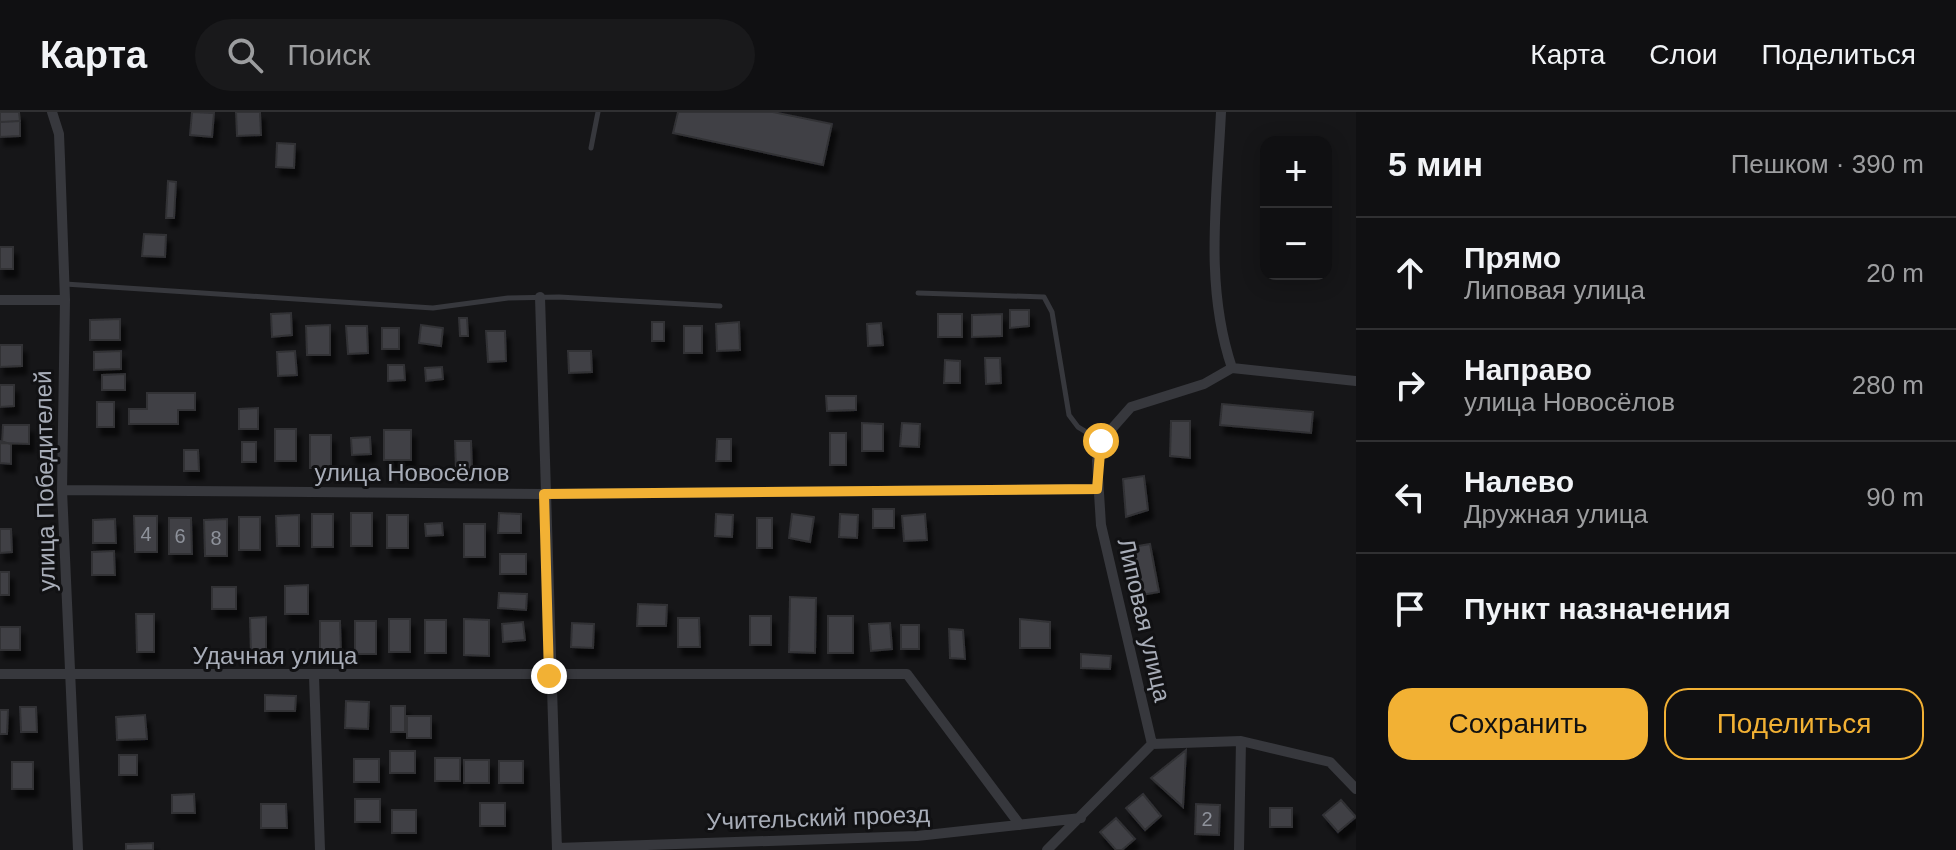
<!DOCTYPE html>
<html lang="ru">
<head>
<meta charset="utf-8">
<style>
	body { margin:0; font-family:Helvetica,sans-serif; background:#19191b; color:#f1f3f6 }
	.controls { position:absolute; right:24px; top:24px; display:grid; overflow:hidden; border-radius:16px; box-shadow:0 4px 20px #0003 }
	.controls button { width:72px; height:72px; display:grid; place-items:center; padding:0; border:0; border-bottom:2px solid #303032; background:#101012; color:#f1f3f6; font:40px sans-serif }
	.stop { position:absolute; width:24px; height:24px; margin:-18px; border:6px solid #f2b134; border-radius:50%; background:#fff }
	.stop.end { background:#f2b134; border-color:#fff; box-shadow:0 2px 8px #0008 }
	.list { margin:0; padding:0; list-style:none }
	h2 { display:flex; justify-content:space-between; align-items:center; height:104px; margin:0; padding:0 32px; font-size:34px }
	h2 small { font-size:26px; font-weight:400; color:#9c9d9f }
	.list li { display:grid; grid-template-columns:52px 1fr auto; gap:24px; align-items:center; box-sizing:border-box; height:112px; padding:0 32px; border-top:2px solid #303032 }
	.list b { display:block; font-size:30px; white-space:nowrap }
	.list p { margin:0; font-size:26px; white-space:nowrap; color:#9c9d9f }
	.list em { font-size:26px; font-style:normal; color:#9c9d9f }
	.actions { display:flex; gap:16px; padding:24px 32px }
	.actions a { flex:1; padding:18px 0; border:2px solid #f2b134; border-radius:24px; text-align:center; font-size:28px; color:#f2b134 }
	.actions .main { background:#f2b134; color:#111 }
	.icon { flex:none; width:44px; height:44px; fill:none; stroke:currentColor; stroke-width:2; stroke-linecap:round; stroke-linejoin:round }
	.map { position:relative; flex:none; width:1356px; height:738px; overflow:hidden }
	header { display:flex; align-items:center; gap:48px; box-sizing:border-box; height:112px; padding:0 40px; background:#101012; border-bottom:2px solid #303032 }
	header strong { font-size:38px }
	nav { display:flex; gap:44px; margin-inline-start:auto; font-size:28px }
	.search { width:560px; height:72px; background:#19191b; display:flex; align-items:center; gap:20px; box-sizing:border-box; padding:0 28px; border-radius:44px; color:#9c9d9f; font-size:30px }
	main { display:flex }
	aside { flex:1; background:#101012 }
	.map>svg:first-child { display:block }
</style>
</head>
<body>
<header>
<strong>Карта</strong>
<div class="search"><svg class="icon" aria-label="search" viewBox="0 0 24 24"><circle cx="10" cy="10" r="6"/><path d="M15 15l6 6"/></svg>Поиск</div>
<nav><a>Карта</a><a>Слои</a><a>Поделиться</a></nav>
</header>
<main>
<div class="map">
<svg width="1356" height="738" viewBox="0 0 1356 738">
	<defs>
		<filter id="shadow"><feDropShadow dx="4.5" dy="8" stdDeviation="2" flood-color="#0009"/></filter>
	</defs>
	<rect width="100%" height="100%" fill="#161618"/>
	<!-- building -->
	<path fill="#404145" stroke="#303034" stroke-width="2" filter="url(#shadow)" d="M0,0H19L20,9L0,10Z
		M192,0L214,1L212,25L190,23Z
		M236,0H260L261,23L237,24Z
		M678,0H773L832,12L823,53L673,21Z
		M20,9V24L0,25V10Z
		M277,31L295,32L294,56L276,55Z
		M168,69L176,70L174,106H166Z
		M144,122L166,123L165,145L142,144Z
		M0,135H13V157H0Z
		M1010,198H1029V214L1010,216Z
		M291,201L292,223L272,225L271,202Z
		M938,202H962V225H938Z
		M1002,202V224L972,225V203Z
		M459,206H467L468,224H460Z
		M120,207V228H90V208Z
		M652,210H664V229H652Z
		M739,210L740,238L717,239L716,212Z
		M881,211L883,233L868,234L867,212Z
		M330,213V243H307L306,214Z
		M421,213L443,216L441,234L419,231Z
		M346,214H367L368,241L348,242Z
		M684,214H702V241H684Z
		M382,216H399V237H382Z
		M486,219H505L506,249L488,250Z
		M0,233H22V254L0,255Z
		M121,239V257L94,258V240Z
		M295,239L297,263L278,264L277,240Z
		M568,239H591L592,260L569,261Z
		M985,246H1000L1001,271L986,272Z
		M945,248L960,249V271H944Z
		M388,253H404L405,268L388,269Z
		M442,255L443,267L426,269L425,256Z
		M125,262V278H102V263Z
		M0,273H14V294L0,295Z
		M147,281H195V298H178V312H129V297H147Z
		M826,284H856V298L827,299Z
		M97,290H114V315H97Z
		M1222,292L1313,300L1311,321L1220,313Z
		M258,296V317H239V297Z
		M1171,309H1190V346L1170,344Z
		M862,311L883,312V339H862Z
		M902,311L920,312L919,335L900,334Z
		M3,313H29V332L2,331Z
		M275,317H296V349H275Z
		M384,318H411V348H384Z
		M830,321H846V353H830Z
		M310,323H331V356H310Z
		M370,325L371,342L352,343L351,326Z
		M717,327H731V349H716Z
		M0,329L11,332V352L0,351Z
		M455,329H471L472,358L456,359Z
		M242,330H256V350H242Z
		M184,338H198L199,359H184Z
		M1144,364L1148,398L1126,405L1123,367Z
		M873,397H894V416H873Z
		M351,401H372V434H351Z
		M499,401L521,402V421H498Z
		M312,402H333V435H312Z
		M716,402L733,403L732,425L715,424Z
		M792,402L814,405L810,430L789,426Z
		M840,402L858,403L857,426L839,425Z
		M925,402L927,428L904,429L902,404Z
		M299,403V434H277L276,404Z
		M387,403H408V436H387Z
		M134,404H157V440H135Z
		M239,405H260V438H239Z
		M169,406H191L192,442H169Z
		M757,406H772V436H757Z
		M115,407L116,431H93V408Z
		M227,407V444H205L204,408Z
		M442,411L443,423L426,424L425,412Z
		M464,412H485V445H464Z
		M0,417H11L12,440L0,441Z
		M1150,432L1159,480L1141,483L1132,435Z
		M114,439L115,463H92V440Z
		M500,442H526V462H500Z
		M0,460H9V483H0Z
		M308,473V502H285V474Z
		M212,475H236V497H212Z
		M499,481L527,482L526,498L498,496Z
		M790,485L816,486L815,541L789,540Z
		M638,492L667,493L666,514H637Z
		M136,502H154V540H137Z
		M750,504H771V533H750Z
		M828,504H853V541H828Z
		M266,505V544H251L250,506Z
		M678,506H699L700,535H678Z
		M389,507H410V540H389Z
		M464,507L489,508V544L464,543Z
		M1020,507L1050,510V536H1020Z
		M425,508H446V541H425Z
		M320,509H340L341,542H320Z
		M355,509H376V542H355Z
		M523,510L525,528L503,530L502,512Z
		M572,511L594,512L593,536L571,535Z
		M890,511L892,537L871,539L869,512Z
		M901,513H919V537H901Z
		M0,515H20V538H0Z
		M949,517L963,518L965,547L950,546Z
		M1081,542L1111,544L1110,557L1081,556Z
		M265,583L296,584L295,599H265Z
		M346,589L369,590L368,617L345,616Z
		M391,594H405V620H391Z
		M20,595H36L37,620H21Z
		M0,598H8L7,622H0Z
		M145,603L147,627L117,628L116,605Z
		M407,604H431V626H407Z
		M1186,638L1183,695L1151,666Z
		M390,639H415V661H390Z
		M119,643H137V663H119Z
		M435,646H460V669H435Z
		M354,647H379V670H354Z
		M464,648H489V671H464Z
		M499,649H523V671H499Z
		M12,650H33V677H12Z
		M194,682L195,701H172V683Z
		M1143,682L1161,704L1145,718L1126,696Z
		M355,687H380V710H355Z
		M1341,688L1356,705L1338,720L1323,703Z
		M480,691H505V714H480Z
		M261,692H286L287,716H261Z
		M1196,692L1220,693L1219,723L1195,722Z
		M1270,696H1292V715H1270Z
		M392,698H416V721H392Z
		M1116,706L1135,727L1122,738H1116L1100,720Z
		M153,731V738H126V732Z"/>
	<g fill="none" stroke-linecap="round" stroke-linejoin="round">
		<!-- service -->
		<path stroke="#37383d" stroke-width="5" d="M591,36L598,0
			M65,172L433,196L508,186L559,185L720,194
			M918,181L1044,185L1052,200L1069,303L1078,315L1101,329"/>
		<!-- minor -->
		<path stroke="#37383d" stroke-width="10" d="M52,0L59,22L60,47L65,188L62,378L78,738
			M1221,0C1217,87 1204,173 1232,256
			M540,185L557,738
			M0,188H65
			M1232,256L1356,269
			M62,378L544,382L1097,377
			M0,562H907L1020,713
			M314,564L320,738
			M1152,632L1101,413L1097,349L1101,329L1131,295L1204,272L1232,256
			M1152,632L1241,629L1330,650L1356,677
			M557,736L917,724L1081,706
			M1047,738L1152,632
			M1239,738L1241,629"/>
	</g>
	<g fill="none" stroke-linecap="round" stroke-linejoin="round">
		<!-- route -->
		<path stroke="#f2b134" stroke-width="10" d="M549,564L544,382L1097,377L1101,329"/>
	</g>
	<g text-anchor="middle" stroke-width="6" stroke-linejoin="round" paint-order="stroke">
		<!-- number labels -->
		<g font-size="20" fill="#8e929b">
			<text x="146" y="429">4</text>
			<text x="180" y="431">6</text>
			<text x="216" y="433">8</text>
			<text x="1207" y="714">2</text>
		</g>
		<!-- street labels -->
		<g font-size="24" fill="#a8adb8" stroke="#111113">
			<text x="412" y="369">улица Новосёлов</text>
			<text transform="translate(45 369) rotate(-91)" y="8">улица Победителей</text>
			<text transform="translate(1144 508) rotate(77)" y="8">Липовая улица</text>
			<text x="275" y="552">Удачная улица</text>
			<text transform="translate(818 706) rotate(-2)" y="8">Учительский проезд</text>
		</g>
	</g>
</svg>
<div class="controls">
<button>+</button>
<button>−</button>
</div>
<div class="stop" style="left:1101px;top:329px"></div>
<div class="stop end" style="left:549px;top:564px"></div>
</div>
<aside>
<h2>5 мин<small>Пешком · 390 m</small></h2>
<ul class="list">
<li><svg class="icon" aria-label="ahead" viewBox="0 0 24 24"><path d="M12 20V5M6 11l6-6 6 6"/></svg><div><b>Прямо</b><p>Липовая улица</p></div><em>20 m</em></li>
<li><svg class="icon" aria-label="right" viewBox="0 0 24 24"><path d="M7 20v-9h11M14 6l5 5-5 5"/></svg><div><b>Направо</b><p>улица Новосёлов</p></div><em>280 m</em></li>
<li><svg class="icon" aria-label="left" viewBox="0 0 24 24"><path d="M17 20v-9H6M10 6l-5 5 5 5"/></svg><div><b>Налево</b><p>Дружная улица</p></div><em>90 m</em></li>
<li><svg class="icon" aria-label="arrive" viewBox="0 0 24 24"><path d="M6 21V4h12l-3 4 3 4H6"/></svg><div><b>Пункт назначения</b></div></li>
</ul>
<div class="actions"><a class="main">Сохранить</a><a>Поделиться</a></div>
</aside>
</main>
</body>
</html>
